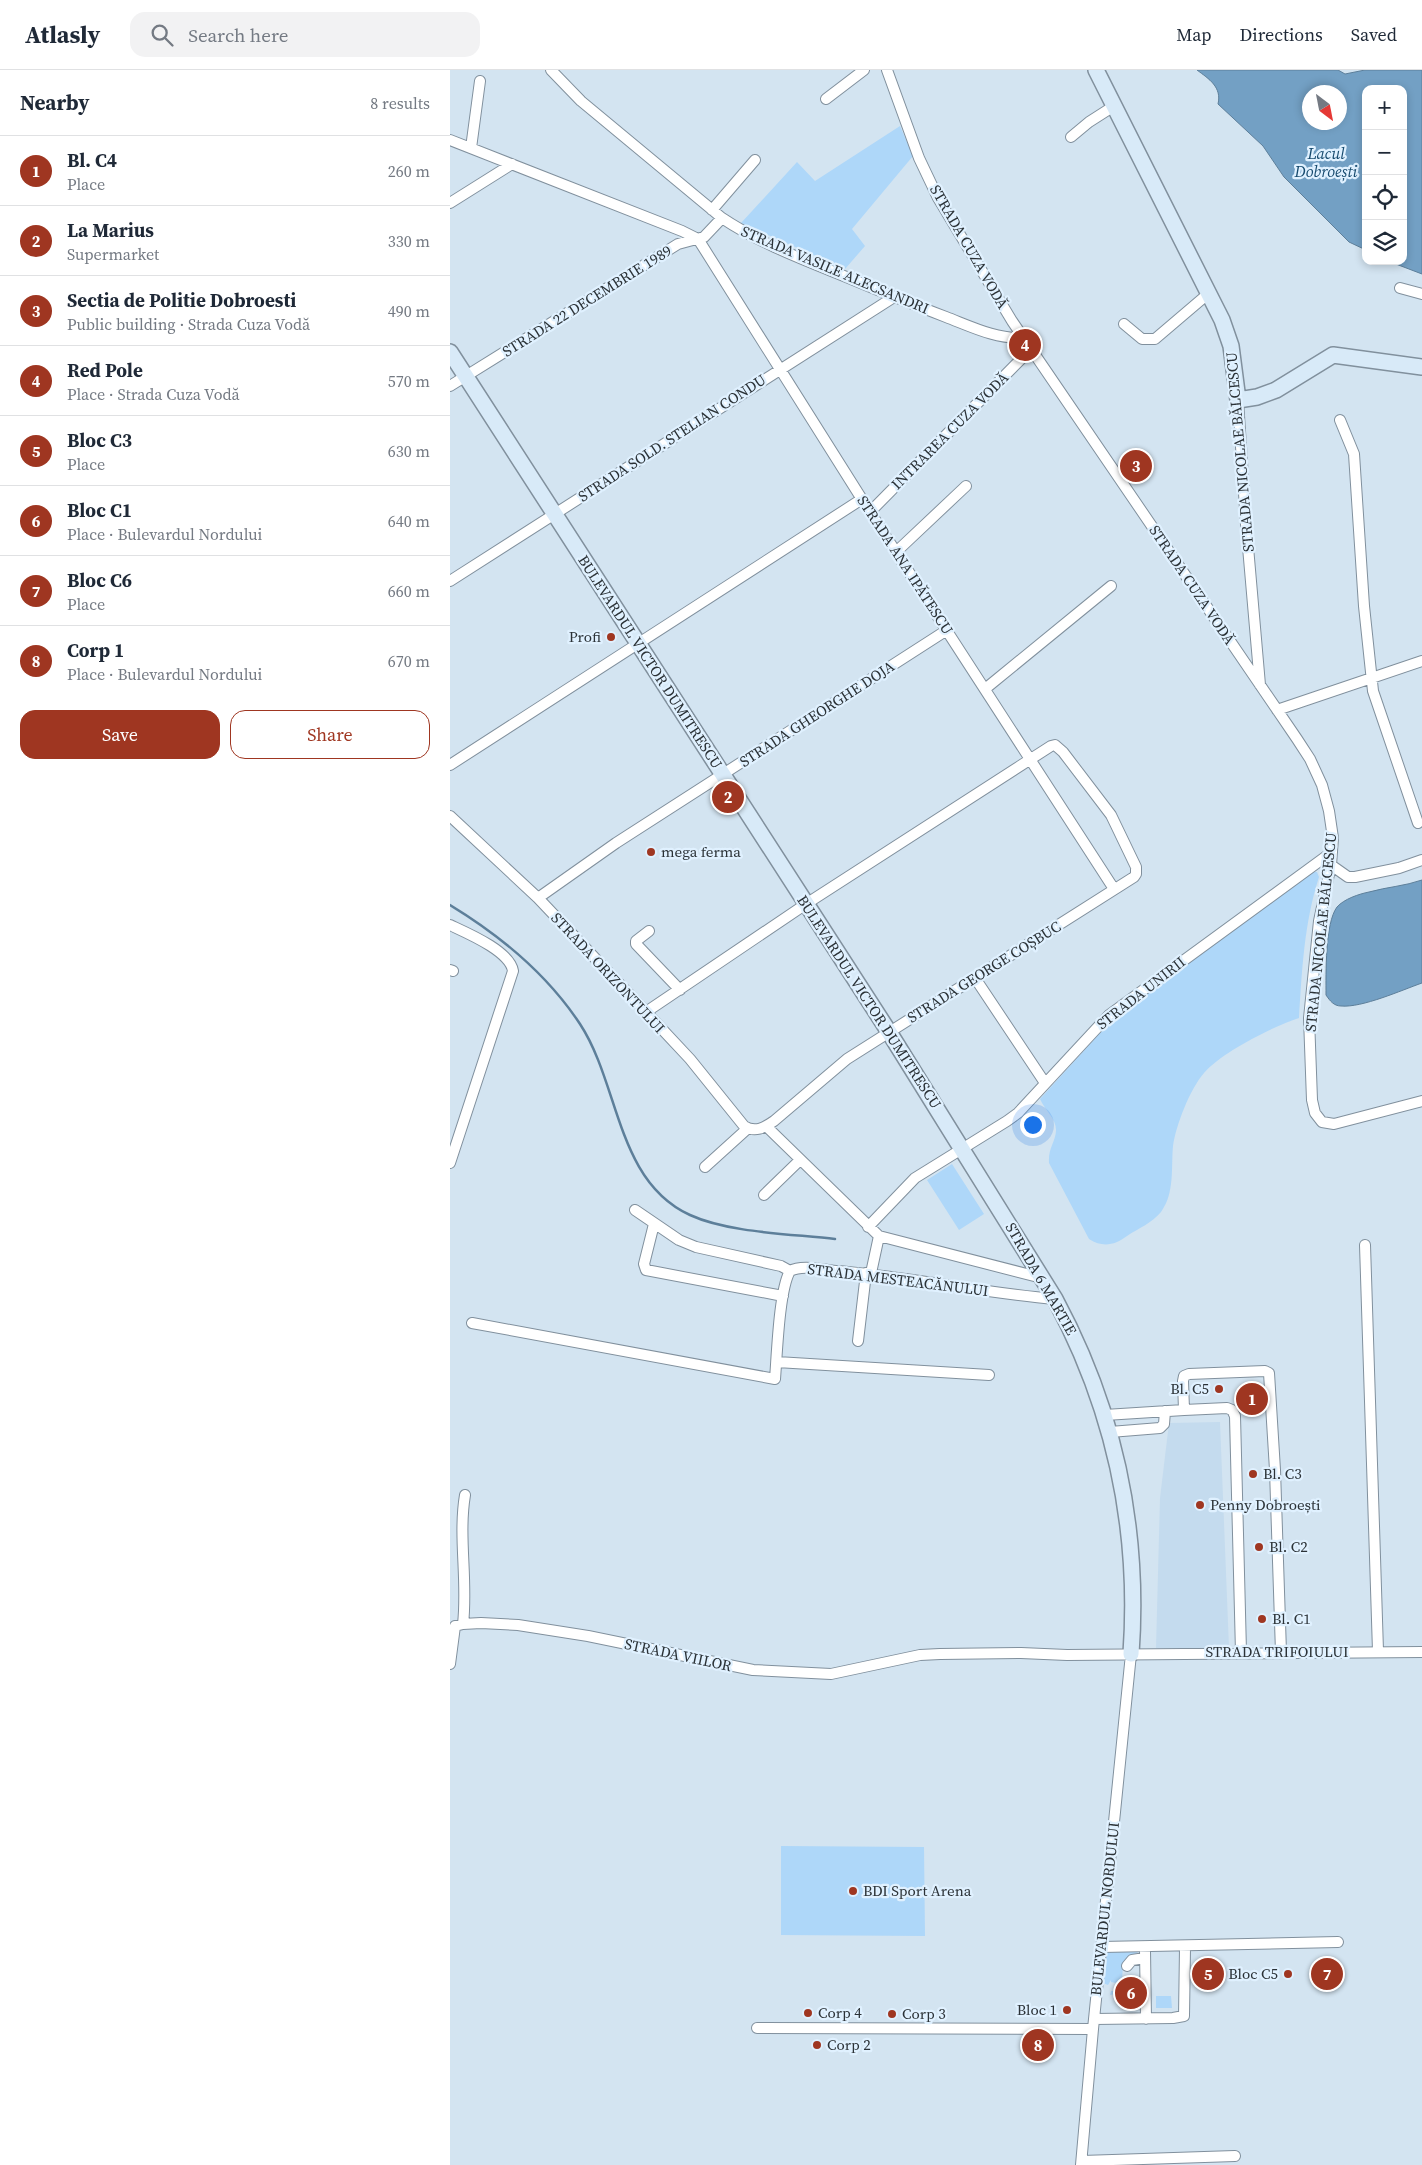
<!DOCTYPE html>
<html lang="en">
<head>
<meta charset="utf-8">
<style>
	body { margin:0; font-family:"Source Serif 4",serif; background:#f2f2f3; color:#1f2937 }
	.controls { position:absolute; right:15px; top:15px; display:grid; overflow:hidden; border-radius:10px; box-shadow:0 2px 8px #0003 }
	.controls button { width:45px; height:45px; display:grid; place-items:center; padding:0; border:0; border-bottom:1px solid #e0e1e3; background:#fff; color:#1f2937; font:25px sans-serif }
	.compass { position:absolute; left:852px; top:15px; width:45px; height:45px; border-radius:50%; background:#fff; box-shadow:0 2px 8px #0003; rotate:148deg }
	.you { position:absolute; left:582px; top:1054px; width:18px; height:18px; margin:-12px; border:4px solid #fff; border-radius:50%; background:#1a73e8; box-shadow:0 0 0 8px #1a73e833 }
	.badge { display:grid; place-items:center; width:32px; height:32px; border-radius:50%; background:#9f3621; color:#fff; font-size:16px; font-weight:700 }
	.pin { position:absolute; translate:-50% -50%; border:2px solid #fff; box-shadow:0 1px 5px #0006 }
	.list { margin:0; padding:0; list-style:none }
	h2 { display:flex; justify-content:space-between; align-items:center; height:65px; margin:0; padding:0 20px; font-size:21px }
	h2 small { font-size:16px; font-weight:400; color:#747a83 }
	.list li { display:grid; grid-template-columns:32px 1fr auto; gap:15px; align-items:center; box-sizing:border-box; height:70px; padding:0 20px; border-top:1px solid #e0e1e3 }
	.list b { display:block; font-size:19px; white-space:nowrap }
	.list p { margin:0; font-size:16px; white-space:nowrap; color:#747a83 }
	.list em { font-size:16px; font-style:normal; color:#747a83 }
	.actions { display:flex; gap:10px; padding:15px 20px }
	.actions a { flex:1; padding:11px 0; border:1px solid #9f3621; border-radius:15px; text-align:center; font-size:18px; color:#9f3621 }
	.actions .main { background:#9f3621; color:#fff }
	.icon { flex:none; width:28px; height:28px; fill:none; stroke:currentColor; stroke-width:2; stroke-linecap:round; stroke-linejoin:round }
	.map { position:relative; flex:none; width:972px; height:2095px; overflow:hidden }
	header { display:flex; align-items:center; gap:30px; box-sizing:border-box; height:70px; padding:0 25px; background:#fff; border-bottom:1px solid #e0e1e3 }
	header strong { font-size:24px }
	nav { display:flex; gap:28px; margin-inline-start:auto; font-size:18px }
	.search { width:350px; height:45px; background:#f2f2f3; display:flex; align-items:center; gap:12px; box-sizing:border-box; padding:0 18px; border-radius:15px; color:#747a83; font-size:19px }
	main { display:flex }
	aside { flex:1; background:#fff }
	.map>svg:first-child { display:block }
</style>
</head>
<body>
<header>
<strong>Atlasly</strong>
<div class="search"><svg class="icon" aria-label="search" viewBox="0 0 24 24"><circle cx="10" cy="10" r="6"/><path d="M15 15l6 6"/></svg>Search here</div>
<nav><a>Map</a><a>Directions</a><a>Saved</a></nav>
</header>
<main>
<aside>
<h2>Nearby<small>8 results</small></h2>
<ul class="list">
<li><span class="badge">1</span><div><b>Bl. C4</b><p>Place</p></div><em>260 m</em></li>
<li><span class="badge">2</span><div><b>La Marius</b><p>Supermarket</p></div><em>330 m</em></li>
<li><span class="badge">3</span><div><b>Sectia de Politie Dobroesti</b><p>Public building · Strada Cuza Vodă</p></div><em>490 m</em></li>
<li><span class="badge">4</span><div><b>Red Pole</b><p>Place · Strada Cuza Vodă</p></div><em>570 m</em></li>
<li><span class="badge">5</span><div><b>Bloc C3</b><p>Place</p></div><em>630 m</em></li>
<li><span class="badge">6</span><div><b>Bloc C1</b><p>Place · Bulevardul Nordului</p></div><em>640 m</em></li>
<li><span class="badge">7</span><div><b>Bloc C6</b><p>Place</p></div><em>660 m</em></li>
<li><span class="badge">8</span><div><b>Corp 1</b><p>Place · Bulevardul Nordului</p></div><em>670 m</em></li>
</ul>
<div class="actions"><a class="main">Save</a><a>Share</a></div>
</aside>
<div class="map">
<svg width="972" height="2095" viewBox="0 0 972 2095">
	<rect width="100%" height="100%" fill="#d3e4f1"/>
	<!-- built -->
	<path fill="#c4dbee" d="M770,1352L779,1578H706L710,1428L719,1353Z"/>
	<!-- green -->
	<path fill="#aed7f9" d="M450,56L463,86L402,159L415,176L395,199L291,153L347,92L365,111Z
		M861,802H867L869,807C854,854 852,900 849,948C822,957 772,982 754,1003C740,1019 726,1055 723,1076C721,1097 725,1123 711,1142C702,1153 689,1158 677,1166C665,1175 653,1178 639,1169L599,1093C598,1078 605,1073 606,1061C607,1049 594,1039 590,1029L661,951L685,932Z
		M502,1094L534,1144L509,1160L477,1110Z
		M331,1776L474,1777L475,1866L331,1865Z
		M663,1878L667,1882L690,1878V1881L679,1887L673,1896L671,1923L660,1925L661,1921H665L666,1913L661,1912V1910L658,1915L653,1913L657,1879Z
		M706,1926H721L722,1938H706Z"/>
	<!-- water -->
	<path fill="#73a0c4" stroke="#5d7f9a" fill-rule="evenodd" d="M747,0H888L895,4L915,0H972V204L938,191H953V19H916V180L899,172L834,107L813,76L768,34C772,17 759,9 747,0ZM889,22V52H859V22Z
		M972,810V913C952,920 912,938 891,936C884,936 880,931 876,925C876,904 875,853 887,837C894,829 909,824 919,822C937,817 955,816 972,810Z"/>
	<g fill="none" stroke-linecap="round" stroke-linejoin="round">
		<!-- stream -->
		<path stroke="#5d7f9a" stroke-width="2.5" d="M0,835C51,866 97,904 130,954C170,1015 166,1111 240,1145C279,1163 343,1164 385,1169"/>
		<defs>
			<path id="street" d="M101,0L131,31L272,148C317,178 369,195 418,216C444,227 470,237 496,247C522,257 546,269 573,268
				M437,0L469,88L488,128L562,251L847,669L860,689L872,715L879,741L883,768L881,795L869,851L859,948L862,1030L865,1043L872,1052L884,1054L972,1031
				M376,29L414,0
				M621,67L639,52L664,36
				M0,70L232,161L248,169L420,442L664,819
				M21,78L30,11
				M0,133L62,94
				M262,140L305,90
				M950,218L972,224
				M674,254L692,269H705L759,223
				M0,316L228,174L254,167L272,148
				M788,330L796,454L810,615
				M890,350L904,384L914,536L923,621L968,753
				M420,442L581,279
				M446,482L516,416
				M0,511L444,227
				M535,619L661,516
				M827,640L972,591
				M0,695L412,429
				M0,746L88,828L196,942L240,989L294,1056C305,1063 314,1058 324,1051L397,989L684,807L686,804V797L661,745L613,682L605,675L601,676L356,834L196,942
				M881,795L898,807H905L949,798L972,790
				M88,828L166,773L497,560
				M0,855C17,863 60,881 63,901L0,1093
				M199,861L186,871V874L230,920
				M0,900L3,901
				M525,908L595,1013
				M317,1057L429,1166L592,1208
				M255,1097L297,1059
				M314,1125L350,1090
				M185,1140L229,1170L246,1177L331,1196L340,1201
				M204,1154L194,1194L196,1200L333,1226
				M418,1157L465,1108L557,1051L568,1043L659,945L882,782
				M915,1175L928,1581
				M340,1201C352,1194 374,1200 388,1201C461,1207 533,1223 605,1229
				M421,1203L429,1166
				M22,1253L325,1309C327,1285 329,1220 340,1201
				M408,1271L416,1203
				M327,1292L539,1305
				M655,1345L734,1340
				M660,1362L710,1358L714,1354L715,1341
				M13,1554C18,1511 8,1467 15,1425
				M5,1556L13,1554L31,1553L68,1555L138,1566L303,1600L381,1604L470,1585L490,1584L571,1583L617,1585L972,1582
				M791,1582L785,1346L782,1340L777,1338L734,1340L733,1311L734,1306L739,1304L815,1301L819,1303L825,1400L831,1582
				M0,1594L5,1556
				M652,1877L888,1872
				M695,1880L696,1949
				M677,1896L682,1890L695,1888
				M644,1949L723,1948L734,1946L735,1878
				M307,1958L643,1959
				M632,2091L785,2086
				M631,2095L643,1959L681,1584"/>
			<path id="secondary" d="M646,0L772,250L781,276L788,330L807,327L826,320L883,285L972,297
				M0,282L439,962L605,1229C664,1339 690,1458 681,1584"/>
		</defs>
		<!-- street casing -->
		<use href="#street" stroke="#81909d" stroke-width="12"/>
		<!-- secondary casing -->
		<use href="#secondary" stroke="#81909d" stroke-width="18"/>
		<!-- street -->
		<use href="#street" stroke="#fff" stroke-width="10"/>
		<!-- secondary -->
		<use href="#secondary" stroke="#d8eaf8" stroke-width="15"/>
	</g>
	<!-- markers -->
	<g fill="#9f3621" stroke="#e0f1ff" stroke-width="2">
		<circle cx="161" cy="567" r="5"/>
		<circle cx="201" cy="782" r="5"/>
		<circle cx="769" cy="1319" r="5"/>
		<circle cx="803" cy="1404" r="5"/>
		<circle cx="750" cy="1435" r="5"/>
		<circle cx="809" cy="1477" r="5"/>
		<circle cx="812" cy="1549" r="5"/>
		<circle cx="403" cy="1821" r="5"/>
		<circle cx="838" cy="1904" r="5"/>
		<circle cx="617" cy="1940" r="5"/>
		<circle cx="358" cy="1943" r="5"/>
		<circle cx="442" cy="1944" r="5"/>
		<circle cx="367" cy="1975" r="5"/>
	</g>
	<g text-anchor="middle" stroke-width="4.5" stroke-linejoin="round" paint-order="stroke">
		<!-- street labels -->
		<g font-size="15" fill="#2b3237" stroke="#e0f1ff">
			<text transform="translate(519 177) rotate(60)" y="5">STRADA CUZA VODĂ</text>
			<text transform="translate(385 200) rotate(23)" y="5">STRADA VASILE ALECSANDRI</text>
			<text transform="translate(137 231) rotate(-32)" y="5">STRADA 22 DECEMBRIE 1989</text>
			<text transform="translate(500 361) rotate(-45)" y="5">INTRAREA CUZA VODĂ</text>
			<text transform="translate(222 368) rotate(-33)" y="5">STRADA SOLD. STELIAN CONDU</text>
			<text transform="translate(790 382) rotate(-95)" y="5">STRADA NICOLAE BĂLCESCU</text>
			<text transform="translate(455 495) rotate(57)" y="5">STRADA ANA IPĂTESCU</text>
			<text transform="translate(742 515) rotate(56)" y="5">STRADA CUZA VODĂ</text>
			<text transform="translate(200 592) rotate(57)" y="5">BULEVARDUL VICTOR DUMITRESCU</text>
			<text transform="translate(367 644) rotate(-33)" y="5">STRADA GHEORGHE DOJA</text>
			<text transform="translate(871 862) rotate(-84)" y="5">STRADA NICOLAE BĂLCESCU</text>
			<text transform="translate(534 902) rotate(-32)" y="5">STRADA GEORGE COȘBUC</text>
			<text transform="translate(158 903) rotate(47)" y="5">STRADA ORIZONTULUI</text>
			<text transform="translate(691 923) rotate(-38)" y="5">STRADA UNIRII</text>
			<text transform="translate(419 932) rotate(57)" y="5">BULEVARDUL VICTOR DUMITRESCU</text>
			<text transform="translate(591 1209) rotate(60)" y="5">STRADA 6 MARTIE</text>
			<text transform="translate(448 1210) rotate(7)" y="5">STRADA MESTEACĂNULUI</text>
			<text x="827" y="1587">STRADA TRIFOIULUI</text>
			<text transform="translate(228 1585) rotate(12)" y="5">STRADA VIILOR</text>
			<text transform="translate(655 1839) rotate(-84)" y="5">BULEVARDUL NORDULUI</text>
		</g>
		<!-- poi labels -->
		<g font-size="15" fill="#2b3237" stroke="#e0f1ff" text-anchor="start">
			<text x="151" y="572" text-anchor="end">Profi</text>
			<text x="211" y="787">mega ferma</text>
			<text x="759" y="1324" text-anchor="end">Bl. C5</text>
			<text x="813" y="1409">Bl. C3</text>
			<text x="760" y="1440">Penny Dobroești</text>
			<text x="819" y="1482">Bl. C2</text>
			<text x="822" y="1554">Bl. C1</text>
			<text x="413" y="1826">BDI Sport Arena</text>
			<text x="828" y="1909" text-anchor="end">Bloc C5</text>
			<text x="607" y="1945" text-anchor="end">Bloc 1</text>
			<text x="368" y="1948">Corp 4</text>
			<text x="452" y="1949">Corp 3</text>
			<text x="377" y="1980">Corp 2</text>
		</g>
		<!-- water labels -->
		<g font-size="16" font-style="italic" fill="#174b6f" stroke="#e0f1ff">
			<text x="876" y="89">Lacul<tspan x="876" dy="18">Dobroești</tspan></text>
		</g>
	</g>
</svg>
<div class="controls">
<button>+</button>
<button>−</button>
<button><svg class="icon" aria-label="locate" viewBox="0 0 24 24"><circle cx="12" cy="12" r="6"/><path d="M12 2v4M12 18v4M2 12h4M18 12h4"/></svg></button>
<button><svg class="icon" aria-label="layers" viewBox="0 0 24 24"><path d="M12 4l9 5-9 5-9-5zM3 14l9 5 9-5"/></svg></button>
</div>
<svg class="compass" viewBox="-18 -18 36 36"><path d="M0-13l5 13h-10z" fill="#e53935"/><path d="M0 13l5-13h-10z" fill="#747a83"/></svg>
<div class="you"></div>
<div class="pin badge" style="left:802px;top:1329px">1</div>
<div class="pin badge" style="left:278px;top:727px">2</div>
<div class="pin badge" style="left:686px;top:396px">3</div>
<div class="pin badge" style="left:575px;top:275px">4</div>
<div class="pin badge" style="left:758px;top:1904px">5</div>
<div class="pin badge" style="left:681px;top:1923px">6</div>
<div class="pin badge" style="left:877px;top:1904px">7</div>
<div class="pin badge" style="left:588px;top:1975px">8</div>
</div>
</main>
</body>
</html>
